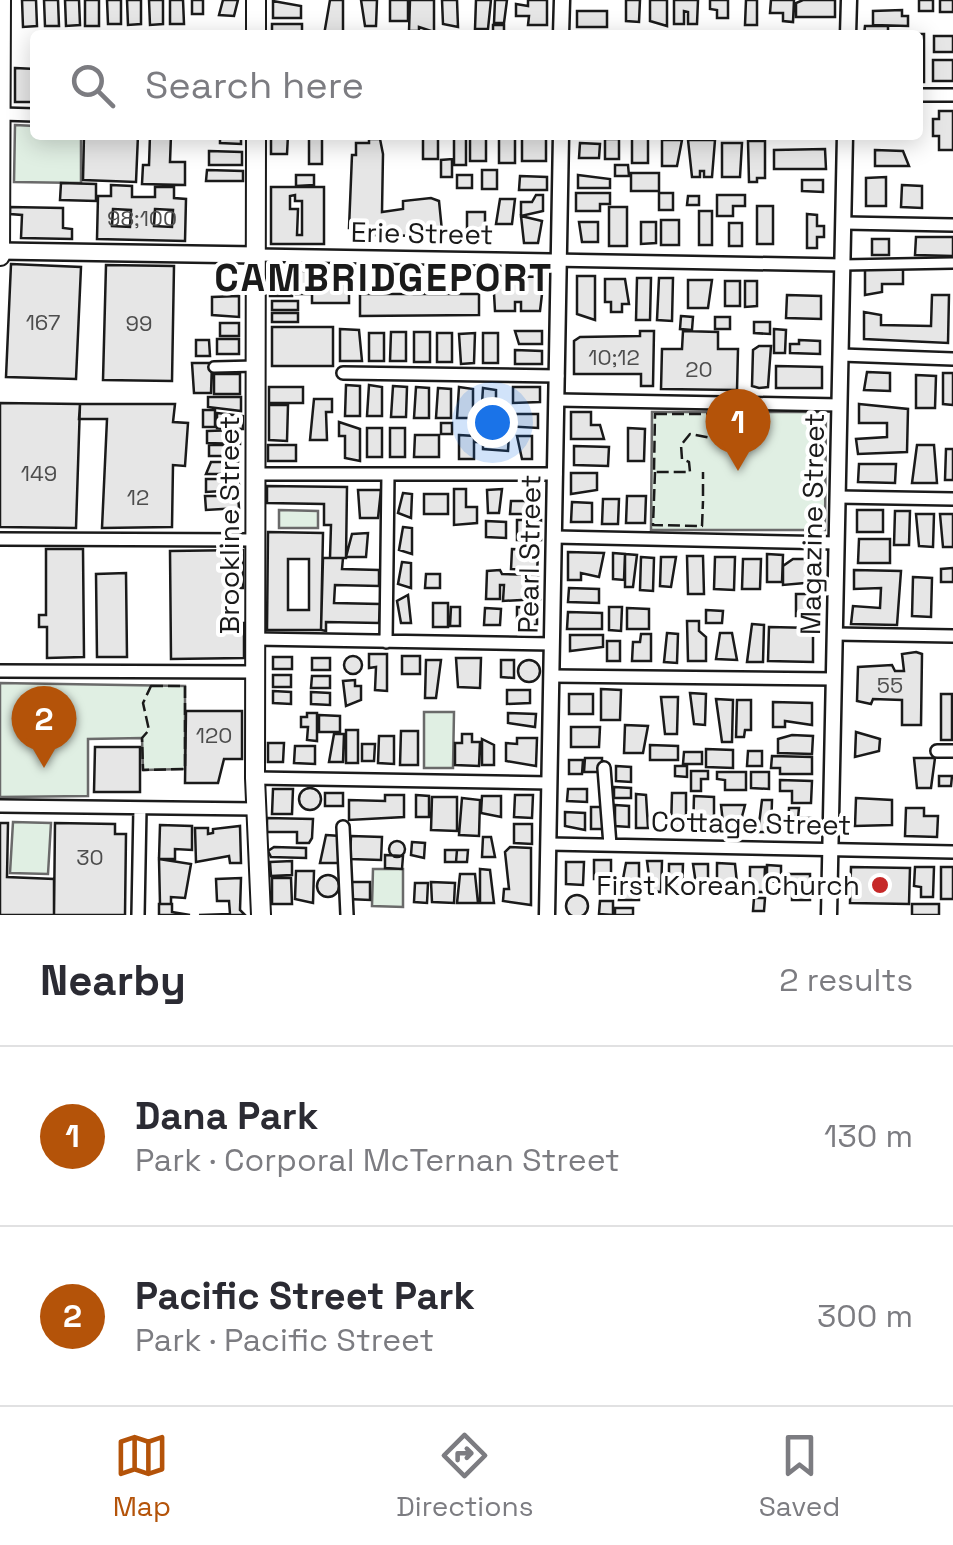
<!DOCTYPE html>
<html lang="en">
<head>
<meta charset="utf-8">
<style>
	body { margin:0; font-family:"Space Grotesk",sans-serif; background:#f7f7f7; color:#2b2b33 }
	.you { position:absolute; left:492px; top:422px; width:35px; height:35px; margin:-25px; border:8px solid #fff; border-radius:50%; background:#1a73e8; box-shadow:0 0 0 15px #1a73e833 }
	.badge { display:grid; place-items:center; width:65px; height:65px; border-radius:50%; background:#b45309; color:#fff; font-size:32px; font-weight:700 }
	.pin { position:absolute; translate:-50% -82px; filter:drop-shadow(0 2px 5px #0008) }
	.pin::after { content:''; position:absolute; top:52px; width:35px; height:30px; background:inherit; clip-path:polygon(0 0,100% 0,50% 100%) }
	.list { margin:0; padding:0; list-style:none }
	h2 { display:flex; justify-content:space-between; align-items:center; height:130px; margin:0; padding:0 40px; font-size:42px }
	h2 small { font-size:32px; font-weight:400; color:#7c7c81 }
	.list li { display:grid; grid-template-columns:65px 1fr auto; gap:30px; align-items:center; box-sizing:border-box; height:180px; padding:0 40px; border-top:2px solid #e1e1e2 }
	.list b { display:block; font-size:38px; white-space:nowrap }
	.list p { margin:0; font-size:32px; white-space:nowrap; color:#7c7c81 }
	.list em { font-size:32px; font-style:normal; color:#7c7c81 }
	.icon { flex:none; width:55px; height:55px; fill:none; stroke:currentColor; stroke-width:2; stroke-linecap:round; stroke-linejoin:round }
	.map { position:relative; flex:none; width:953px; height:915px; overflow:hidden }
	.search { position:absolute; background:#fff; box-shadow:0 5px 25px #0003; left:30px; right:30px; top:30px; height:110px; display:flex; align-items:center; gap:25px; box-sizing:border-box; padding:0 35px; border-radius:10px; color:#7c7c81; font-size:38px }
	.sheet { height:490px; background:#fff }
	nav { display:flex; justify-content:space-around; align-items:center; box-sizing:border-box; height:140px; border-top:2px solid #e1e1e2; background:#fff; font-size:28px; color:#7c7c81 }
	nav a { display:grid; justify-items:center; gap:5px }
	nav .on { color:#b45309 }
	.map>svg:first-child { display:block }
</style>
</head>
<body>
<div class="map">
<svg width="953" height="915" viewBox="0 0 953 915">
	<rect width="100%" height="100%" fill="#fff"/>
	<!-- green -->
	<path fill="#e0efe3" stroke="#6a6a6a" stroke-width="2.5" d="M15,125L35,126V135H81V183L14,182Z
		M652,412H826L825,530H651Z
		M279,510L318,511V528H279Z
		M0,683L185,686V769L143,770L142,738L88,739V796L0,797Z
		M424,712H454L453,768H424Z
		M13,822L51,823L48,874L10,873Z
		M373,869H403V907L372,906Z"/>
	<!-- building -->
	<path fill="#e6e6e6" stroke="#1a1a1a" stroke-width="2.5" fill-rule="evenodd" d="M22,0H36L37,26L23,27Z
		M44,0H58L59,26H45Z
		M65,0H79L80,25L66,26Z
		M85,0H99V26H85Z
		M107,0H121V24H108Z
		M127,0H141V24L128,25Z
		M149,0H163V24L150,25Z
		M170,0H183L184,24H170Z
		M192,0H203V14H192Z
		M223,0H238L234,16L219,15Z
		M330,0H343V35H324Z
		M361,0H377L376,26H365Z
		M390,0H408V21H390Z
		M410,0H434V32L419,27V31H409Z
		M442,0H457L458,27L443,24Z
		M476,0H491L488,29H475Z
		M495,0H507L504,23H494Z
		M528,0H547V25H528L529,16H516V4L528,6Z
		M626,0H640L639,22L626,21Z
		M650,0H667V26L650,21Z
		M674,0H698L697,24H688V12L684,11V24H674Z
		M710,0H728V18H717V10L710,9Z
		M746,0H757V25H745Z
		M771,0H794L793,22L783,21V13H770Z
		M803,0H835V17H796V3Z
		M919,0H933V11H919Z
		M940,0H953V12H940Z
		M273,1L301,6V18H273Z
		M902,10V16H908V26L873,25V11Z
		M577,11H607V27H577Z
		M272,24H302V35H272Z
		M493,25H504V35H493Z
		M865,26H888V35H864Z
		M905,34H924V82H918V35Z
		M934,36H953V52H934Z
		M933,60H953V81H933Z
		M15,68L35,69V102H15Z
		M939,111H953V150H939V136H933V119H939Z
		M84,135H138L136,182L83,180Z
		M150,135H171L170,162H185V185L142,184L143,165H149Z
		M220,135H241V144L220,143Z
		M271,135H288L287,154H271Z
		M309,135H322V164H309Z
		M423,135H438V159H423Z
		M454,135H466V165H454Z
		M470,135H486V161H470Z
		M522,135H546V161H522Z
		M499,136H515V163H499Z
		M632,138H648V163H632Z
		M369,139H380L383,154L382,212L403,209V201L431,198L439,201L442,231H427V236L361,235V228H349L352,155H356V143H369Z
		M605,139H619V159H605Z
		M662,140H682L677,166H662Z
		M688,140H715L712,177H704V171H700V177H692Z
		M748,141H765V178H757V182H749Z
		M580,143L600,144L599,158H579Z
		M722,143H742L740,177H722Z
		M825,149L826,169H774V150Z
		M875,150L903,151L909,166H875Z
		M209,151L242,152V165H209Z
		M452,159V177H441V160Z
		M615,165H628L629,176H615Z
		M207,170L243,171V181H206Z
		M482,170H497V189H482Z
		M631,173H659V191H631Z
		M296,175H314V185L296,186Z
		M457,175H472V188H457Z
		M578,175L610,179V188H578Z
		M520,176L547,177V190H519Z
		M886,177V206H866V178Z
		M802,180H823V192L802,191Z
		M61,183L96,184V201L60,200Z
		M111,185L132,186V197H155V187H174V198L186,199L185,241L97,239L98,196H111ZM113,209L131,210L130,227L112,226ZM155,209L173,210L172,227L154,226Z
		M902,185L922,186V208L901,207Z
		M271,187H324V244H271ZM295,195V201H302V235H297L298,209H290V196Z
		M576,193H610V204H600V211H576Z
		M659,193H673V210H659Z
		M536,195H543V211L521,216V202H532Z
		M717,195H745V206H733V216H717Z
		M688,196H699V205H687Z
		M500,199H515L512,224H496Z
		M757,206H773V244H757Z
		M10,207L63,208V228L72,229V239L21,238L22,215L10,214Z
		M609,207H627V246H609Z
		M699,211H712V245H699Z
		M467,212H485V242H467Z
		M807,214L817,215V226H824V237H817V248H807Z
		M521,216L542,221L538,243H524Z
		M661,220H679V245H661Z
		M579,222H598V242H582Z
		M641,222H656V243L641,244Z
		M729,223H742V246H729Z
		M916,237H953V256L915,255Z
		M872,239H889V255H872Z
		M11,264L81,267L76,379L6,377Z
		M106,265L174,266L172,381L103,380Z
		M865,266H903V284H882V292L865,295Z
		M270,270H292V296H270Z
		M296,271H310V294H296Z
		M312,271H349V303H312Z
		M493,276L544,277L540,311H521V302H515V311H495Z
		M577,276H595V320L577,314Z
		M637,278H651L650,320H636Z
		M659,278H673L672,321L657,320Z
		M605,279H625L629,304H622V312H611V302H605Z
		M688,280H712L708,308H688Z
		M725,281H740V306H725Z
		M745,281H757V306L745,307Z
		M360,294H479V315L360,316Z
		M787,295L821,296V319L786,318Z
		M932,295H949L948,343L864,339V312L881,315V325L931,326Z
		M239,296V317L212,315V297Z
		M272,301H298V310H272Z
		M272,313H298V322H272Z
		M681,316L693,317L692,330L680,329Z
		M715,317H730V329H715Z
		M754,322H770V334L754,333Z
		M220,323H239V336H220Z
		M272,327H333V366H272Z
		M340,329L359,330L362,361H340Z
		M774,329L786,330L785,353H774Z
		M515,331H542V344H519Z
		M640,331H654L653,386H641V374H574V341L580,337L640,336Z
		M683,331L718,332V349H738L737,390L661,389L662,349H682Z
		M391,332H406V361H390Z
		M414,332H430V362H414Z
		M369,333H384V361H369Z
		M437,333H452V362H437Z
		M475,333L474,363L461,364L459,334Z
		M483,333H498V363H483Z
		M217,339H239V354H217Z
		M196,340H209L210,356H196Z
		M799,340L820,341V354L790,353V344H799Z
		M759,346H771L768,387L759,388L752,386L753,350Z
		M515,350L542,351V364H515Z
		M192,363H212L211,393H194Z
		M776,366L822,367V388H776Z
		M867,372L890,373V391L864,390Z
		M943,373H953V405L943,404Z
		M214,374H240V394H214Z
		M916,375L936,376L935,408H916Z
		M346,385L360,386V416H345Z
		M369,385L382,387V416H367Z
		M393,386L407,387L406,417H391Z
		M269,387H303V403H269Z
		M416,387L429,388V418H414Z
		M459,387L473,389V418H457Z
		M513,387H540V402L513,403Z
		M438,388L451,389V418H436Z
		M483,388L496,390V419H481Z
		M208,397H241V411L208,407Z
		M314,399H332V412H326L327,440H310Z
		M0,403L80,404L76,528L0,527Z
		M80,404H175L173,422L188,423L185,466L173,465L172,527L102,528L107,419H79Z
		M859,404L908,409L907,452L858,454L856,439L887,437V423H859Z
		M269,405H288L287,441L269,440Z
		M203,410H215V427H203Z
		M571,412H591V425H600L604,439H571Z
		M217,413L243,416V429L217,428Z
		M505,414H538V428L504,426Z
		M339,422L360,429V461L345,458V436H339Z
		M441,423H452V434H441Z
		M475,427H485V433H509L508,451L483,449V442H474Z
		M367,428H382V457H367Z
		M390,428H405V457H390Z
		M628,428L645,429L644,461H628Z
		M240,430V444L207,443V431Z
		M415,435H439V457H414Z
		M459,435L474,436V459H459Z
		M517,436H532V459H522Z
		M209,445H238V456H209Z
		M268,445H296V461H268Z
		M917,445H934L937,483H912Z
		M574,446L609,447L608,466L574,465Z
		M946,449H953V480H945Z
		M211,462H238V474H206Z
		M859,464H896L895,483L858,482Z
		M571,473H597V490L571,494Z
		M206,479H238L240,490L206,492Z
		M267,486L347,487L346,558H330L331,525H324V504L267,503Z
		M454,489H466V507H477V523L454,525Z
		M502,489L499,513H488L487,490Z
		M358,490H381L378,518H360Z
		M403,493L412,494L411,518L398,513Z
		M424,494H448V514H424Z
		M205,496H238L239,508L206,510Z
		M627,496H646L645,523H626Z
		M603,499H619L618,524H602Z
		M511,501H539L538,514H510Z
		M572,502L592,503V522H571Z
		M857,510H883V532H857Z
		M895,511H910L909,545H894Z
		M916,514H934L933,547L919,546Z
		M940,514H953V547H943Z
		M517,520H541V540H517Z
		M486,521L506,522V538L486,537Z
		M403,527L412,528V554L399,550Z
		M268,532L323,533L321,630H267ZM288,559H309V610H288Z
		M368,533L366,557H346L352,534Z
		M859,539H890V563H858Z
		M46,549H83L84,657L47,658V627H39V615H46Z
		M512,549L532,550V557H538L537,570L511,569Z
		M243,550V588H230V623H244V658L171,659L170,551Z
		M568,552L604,553L599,577L581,573V580H568Z
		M613,553L625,554L624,580L613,579Z
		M625,554L637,555L633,587H625Z
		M767,554L783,555L782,582H767Z
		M687,556H703L704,594H688Z
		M641,557L654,558L653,591L640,590Z
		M661,557H676L671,587L660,586Z
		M715,557H735L734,590L714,589Z
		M323,558H343L342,569L379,570V586L335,585L334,603L380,604L379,623L326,622V631L321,630Z
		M743,559H761L760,589H742Z
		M793,559H816V582L783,585V566Z
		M402,562L411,563V588L398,584Z
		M953,568V582H941V569Z
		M500,570L502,574L538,575L540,599L503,601L504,585H500V599H486L487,571Z
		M854,570L901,571L897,625L851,624L853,606L880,608L881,588L854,589Z
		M126,573L127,657H97L96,574Z
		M426,574H440V588H425Z
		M913,577L932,578L931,617L912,616Z
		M569,588L599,589V603L568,602Z
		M796,594H816V616H796Z
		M408,595L411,623H401L397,601Z
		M433,603H448V627H433Z
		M451,607H460V626H450Z
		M517,607L537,608V625L517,624Z
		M609,607H622L621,631L609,630Z
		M485,608L501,609L500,625H484Z
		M627,608L649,609V629H627Z
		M706,610L723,611L722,623H706Z
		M568,612L602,613V629H567Z
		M687,621H699V631L706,637V661H688Z
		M752,624L764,625L763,662H747Z
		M769,627L813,628V662L768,661Z
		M667,633L678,634L677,663L664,662Z
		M720,633H732L737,660L716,659Z
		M641,634H651V661H632L633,642H640Z
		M570,635H603V647L570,651Z
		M607,641H620V661H607Z
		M916,652L922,654L921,725H902V700L873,699L871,704L857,701L858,667L892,665L895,671H904L902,654Z
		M369,654H387V691L375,690L376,667L369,668Z
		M344 665a9 9 0 1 1 18 0a9 9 0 1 1-18 0Z
		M402,656H420V674H402Z
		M273,657H292V669H273Z
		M312,658H330V670H312Z
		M456,658H481L480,688L458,687Z
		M426,660H441L436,698H425Z
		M501,660H514V678L501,677Z
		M518 671a11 11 0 1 1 22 0a11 11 0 1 1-22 0Z
		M273,675H291V687H273Z
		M312,676H330V688H311Z
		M355,680V686H361V700L346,706L343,681Z
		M601,689L621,690L620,720H601Z
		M507,690H530V703L507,704Z
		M273,691L291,692V704L273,703Z
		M311,692L330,693V705L311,704Z
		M690,693L706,694L705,725L694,724Z
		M569,694H593V714H569Z
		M941,694H952V740H941Z
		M661,697H678L677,734H665Z
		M716,699L733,700L732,742H722Z
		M737,700H751V730H745L744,737H736Z
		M773,702L812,703V725L785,721V727H773Z
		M186,711H242V759H224L218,783H185Z
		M307,713H317V741L307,740L308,727H301V717H307Z
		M508,713L536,714L535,727L508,723Z
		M319,715L340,716V732H319Z
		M625,725L648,726L643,753H624Z
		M571,727H600L599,747H571Z
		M346,730H358V763H346Z
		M401,731H418V765H400Z
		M856,732L880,739L879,751L855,757Z
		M334,734H344L343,762H329Z
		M462,734H472V742H480L479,766L455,765V743H462Z
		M792,735L813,736L812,754L778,753V739Z
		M379,736H394V764L378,763Z
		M517,738H537L536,766L506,761V743L517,744Z
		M482,739L494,745V765H482Z
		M268,743H284L283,762H268Z
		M362,744H375L374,761H362Z
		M650,745L678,746V760H650Z
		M295,746H315V764L294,763Z
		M95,747H140V792H94Z
		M706,749L733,750V768L706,767Z
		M748,751H762V766H747Z
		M684,752H702V764H683Z
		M772,756L812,757V774H780V768H771Z
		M585,758H602V772H584Z
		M914,758H935L931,788H917Z
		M569,760H583L582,774H569Z
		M616,766L631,767V782L616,781Z
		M675,766H687V777L675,776Z
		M691,771H708V779H701V791H691Z
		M717,772H746V790H725V780L717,779Z
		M751,772H769V789L751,788Z
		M939,776H952L951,786H939Z
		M780,780L812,781L811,803H792V791H780Z
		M614,787L631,788V798H614Z
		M299 799a11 11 0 1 1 22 0a11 11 0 1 1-22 0Z
		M273,789H293L292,814H272Z
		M568,789H587V802L567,801Z
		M325,793H343V806H325Z
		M672,793H686V829H671Z
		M636,794L646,795L648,828H636Z
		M385,795H404V817L349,820V800L385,801Z
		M416,795L429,796V817H416Z
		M515,795H533L532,818L514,817Z
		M482,796H501V817L481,813Z
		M694,796L714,797V832H693Z
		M432,797H457V831L431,830Z
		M462,798L480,800L479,836L459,835Z
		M856,798L892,800V825L855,826Z
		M762,800H772L771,832H758Z
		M615,805L629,806V827L615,826Z
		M721,805H745L738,832H724Z
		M591,807H607L606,829H591Z
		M789,808H799L798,818H811V830L788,829Z
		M906,808H924V816H938L937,837L905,836Z
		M565,812L585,813V830L565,826Z
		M267,818L313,819L312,838L309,843H297V832H267Z
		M0,823H8L7,877L54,879V915H0Z
		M55,823L115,824V834H126L125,915H54Z
		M514,824H532V844L514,843Z
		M160,825L192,826V850L175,849V859H159Z
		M240,826L241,863H230L229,856L196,862L195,828H208V834L213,833V829Z
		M326,835L340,836V863H320Z
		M351,836L382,837L381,860L350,859Z
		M483,837H491L495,857H482Z
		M389 849a8 8 0 1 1 16 0a8 8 0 1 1-16 0Z
		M412,842L425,843L424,858L411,855Z
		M274,847L306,848V858L271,857L268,851Z
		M510,847L531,848V905L503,901L504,889H509L505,852Z
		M445,850H457L456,862H445Z
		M457,850H468L467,862H456Z
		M385,855L403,856L402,869L385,868Z
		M159,859L191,864L185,898L171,897V904H160Z
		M594,860H611V879H594Z
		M292,861V875L271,876L270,862Z
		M647,861H662L661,892L651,891Z
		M566,862H584L583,885L566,884Z
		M626,863H639V900H619Z
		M717,863L735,864L738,893H724V883H717Z
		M669,864H683L682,891L674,890V881H669Z
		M693,864H708V891H697Z
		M767,865L781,866V882L767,881Z
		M750,867H765L764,892H750Z
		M851,867L910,868L909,904L850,903Z
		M915,867H934L933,897H921V887L914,886Z
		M941,867H953V899H941Z
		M480,869L490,870L494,903H480Z
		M296,871H314L313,903L295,899Z
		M460,874H475L478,903H457Z
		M785,874H810V900H792V886H785Z
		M317 886a11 11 0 1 1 22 0a11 11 0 1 1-22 0Z
		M241,878L240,910L245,915H199L230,914L229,901H217L216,879Z
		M272,878H291L292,904H272Z
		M348,882H370V900L348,899Z
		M431,882L455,883L454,903L432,902Z
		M415,883H428L427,903L414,902Z
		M566 906a11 11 0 1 1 22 0a11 11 0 1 1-22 0Z
		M754,898H765L764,911H753Z
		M600,901H613V915L599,914Z
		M159,904H172V912L190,915H159Z
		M912,904H939V915H912Z
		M615,908H633V915H615Z"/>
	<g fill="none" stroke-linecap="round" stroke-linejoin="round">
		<defs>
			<path id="pedestrian" d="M843,265L953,263
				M214,367L256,366"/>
			<path id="minor" d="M918,95H953
				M1,114L35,115
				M844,223L953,225
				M256,255L843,265
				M841,355L953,359
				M343,373L558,376
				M558,400L840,405
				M256,474H556
				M838,497L953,499
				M555,537L837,543
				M0,539L256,540
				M835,634L953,636
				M256,639L552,644
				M386,642L388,474
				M0,671L256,672
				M552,676L834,679
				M937,751H953
				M604,768L610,845
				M255,778L550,783
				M0,806L258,809
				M343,827L347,915
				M549,844L953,852
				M138,915L140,808"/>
			<path id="tertiary" d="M561,35L562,0
				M848,35L849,0
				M547,915L561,135
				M829,915L845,135"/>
			<path id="secondary" d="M0,251L256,255"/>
			<path id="primary" d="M256,35V0
				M256,135L255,778L261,915
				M0,256L1,0"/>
		</defs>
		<!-- pedestrian casing -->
		<use href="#pedestrian" stroke="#1a1a1a" stroke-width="14"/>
		<!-- minor casing -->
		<use href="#minor" stroke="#1a1a1a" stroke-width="16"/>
		<!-- tertiary casing -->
		<use href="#tertiary" stroke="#1a1a1a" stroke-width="19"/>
		<!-- secondary casing -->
		<use href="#secondary" stroke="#1a1a1a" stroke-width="20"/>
		<!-- primary casing -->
		<use href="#primary" stroke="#1a1a1a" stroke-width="22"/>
		<!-- pedestrian -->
		<use href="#pedestrian" stroke="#fff" stroke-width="9"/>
		<!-- minor -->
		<use href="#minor" stroke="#fff" stroke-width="11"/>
		<!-- tertiary -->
		<use href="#tertiary" stroke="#fff" stroke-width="14"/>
		<!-- secondary -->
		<use href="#secondary" stroke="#fff" stroke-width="15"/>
		<!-- primary -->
		<use href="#primary" stroke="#fff" stroke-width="18"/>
		<!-- fence -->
		<path stroke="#1a1a1a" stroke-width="2.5" stroke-dasharray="12 5" stroke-linecap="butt" d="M655,414H730L729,433L723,440L690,434L681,445L682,459L689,462L690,472H654Z
			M655,472L653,525L702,526L703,501
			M703,496V472
			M151,686H185V769L143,770L142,738L149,730L143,703Z"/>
	</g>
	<!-- markers -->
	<circle fill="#c62828" stroke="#fff" stroke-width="4" cx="880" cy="885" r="10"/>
	<g text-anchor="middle" stroke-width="8" stroke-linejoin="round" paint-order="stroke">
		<!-- number labels -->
		<g font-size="22" fill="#4d4d4d">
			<text x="142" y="226">98;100</text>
			<text x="43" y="330">167</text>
			<text x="139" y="331">99</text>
			<text x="614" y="365">10;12</text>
			<text x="699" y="377">20</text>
			<text x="39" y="481">149</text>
			<text x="138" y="505">12</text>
			<text x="890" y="693">55</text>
			<text x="214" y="743">120</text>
			<text x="90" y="865">30</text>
		</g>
		<!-- street labels -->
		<g font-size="28" fill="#1a1a1a" stroke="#fff">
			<text transform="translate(422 233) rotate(1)" y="10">Erie Street</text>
			<text transform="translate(812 524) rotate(-89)" y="10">Magazine Street</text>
			<text transform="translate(229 525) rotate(-90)" y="10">Brookline Street</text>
			<text transform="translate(529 554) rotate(-89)" y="10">Pearl Street</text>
			<text transform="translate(751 823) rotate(1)" y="10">Cottage Street</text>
		</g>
		<!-- poi labels -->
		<g font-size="28" fill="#1a1a1a" stroke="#fff" text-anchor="end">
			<text x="860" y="895">First Korean Church</text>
		</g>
		<!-- district labels -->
		<g font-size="38" font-weight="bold" letter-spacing="2.5" fill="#1a1a1a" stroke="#fff">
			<text x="384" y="291">CAMBRIDGEPORT</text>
		</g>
	</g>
</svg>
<div class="you"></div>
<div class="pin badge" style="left:738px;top:471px">1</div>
<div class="pin badge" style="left:44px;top:768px">2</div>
<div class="search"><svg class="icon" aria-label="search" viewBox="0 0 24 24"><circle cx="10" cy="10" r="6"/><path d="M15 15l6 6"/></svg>Search here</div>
</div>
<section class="sheet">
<h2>Nearby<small>2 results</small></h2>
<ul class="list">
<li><span class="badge">1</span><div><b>Dana Park</b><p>Park · Corporal McTernan Street</p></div><em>130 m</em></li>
<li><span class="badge">2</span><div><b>Pacific Street Park</b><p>Park · Pacific Street</p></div><em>300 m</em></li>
</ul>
</section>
<nav>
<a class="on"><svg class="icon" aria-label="map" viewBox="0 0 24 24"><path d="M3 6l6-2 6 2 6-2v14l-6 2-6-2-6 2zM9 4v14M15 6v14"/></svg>Map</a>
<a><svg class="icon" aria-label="directions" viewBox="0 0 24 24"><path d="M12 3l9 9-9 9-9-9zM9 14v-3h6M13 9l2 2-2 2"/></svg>Directions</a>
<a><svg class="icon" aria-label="saved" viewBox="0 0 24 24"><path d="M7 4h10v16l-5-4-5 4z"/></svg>Saved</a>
</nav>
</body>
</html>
